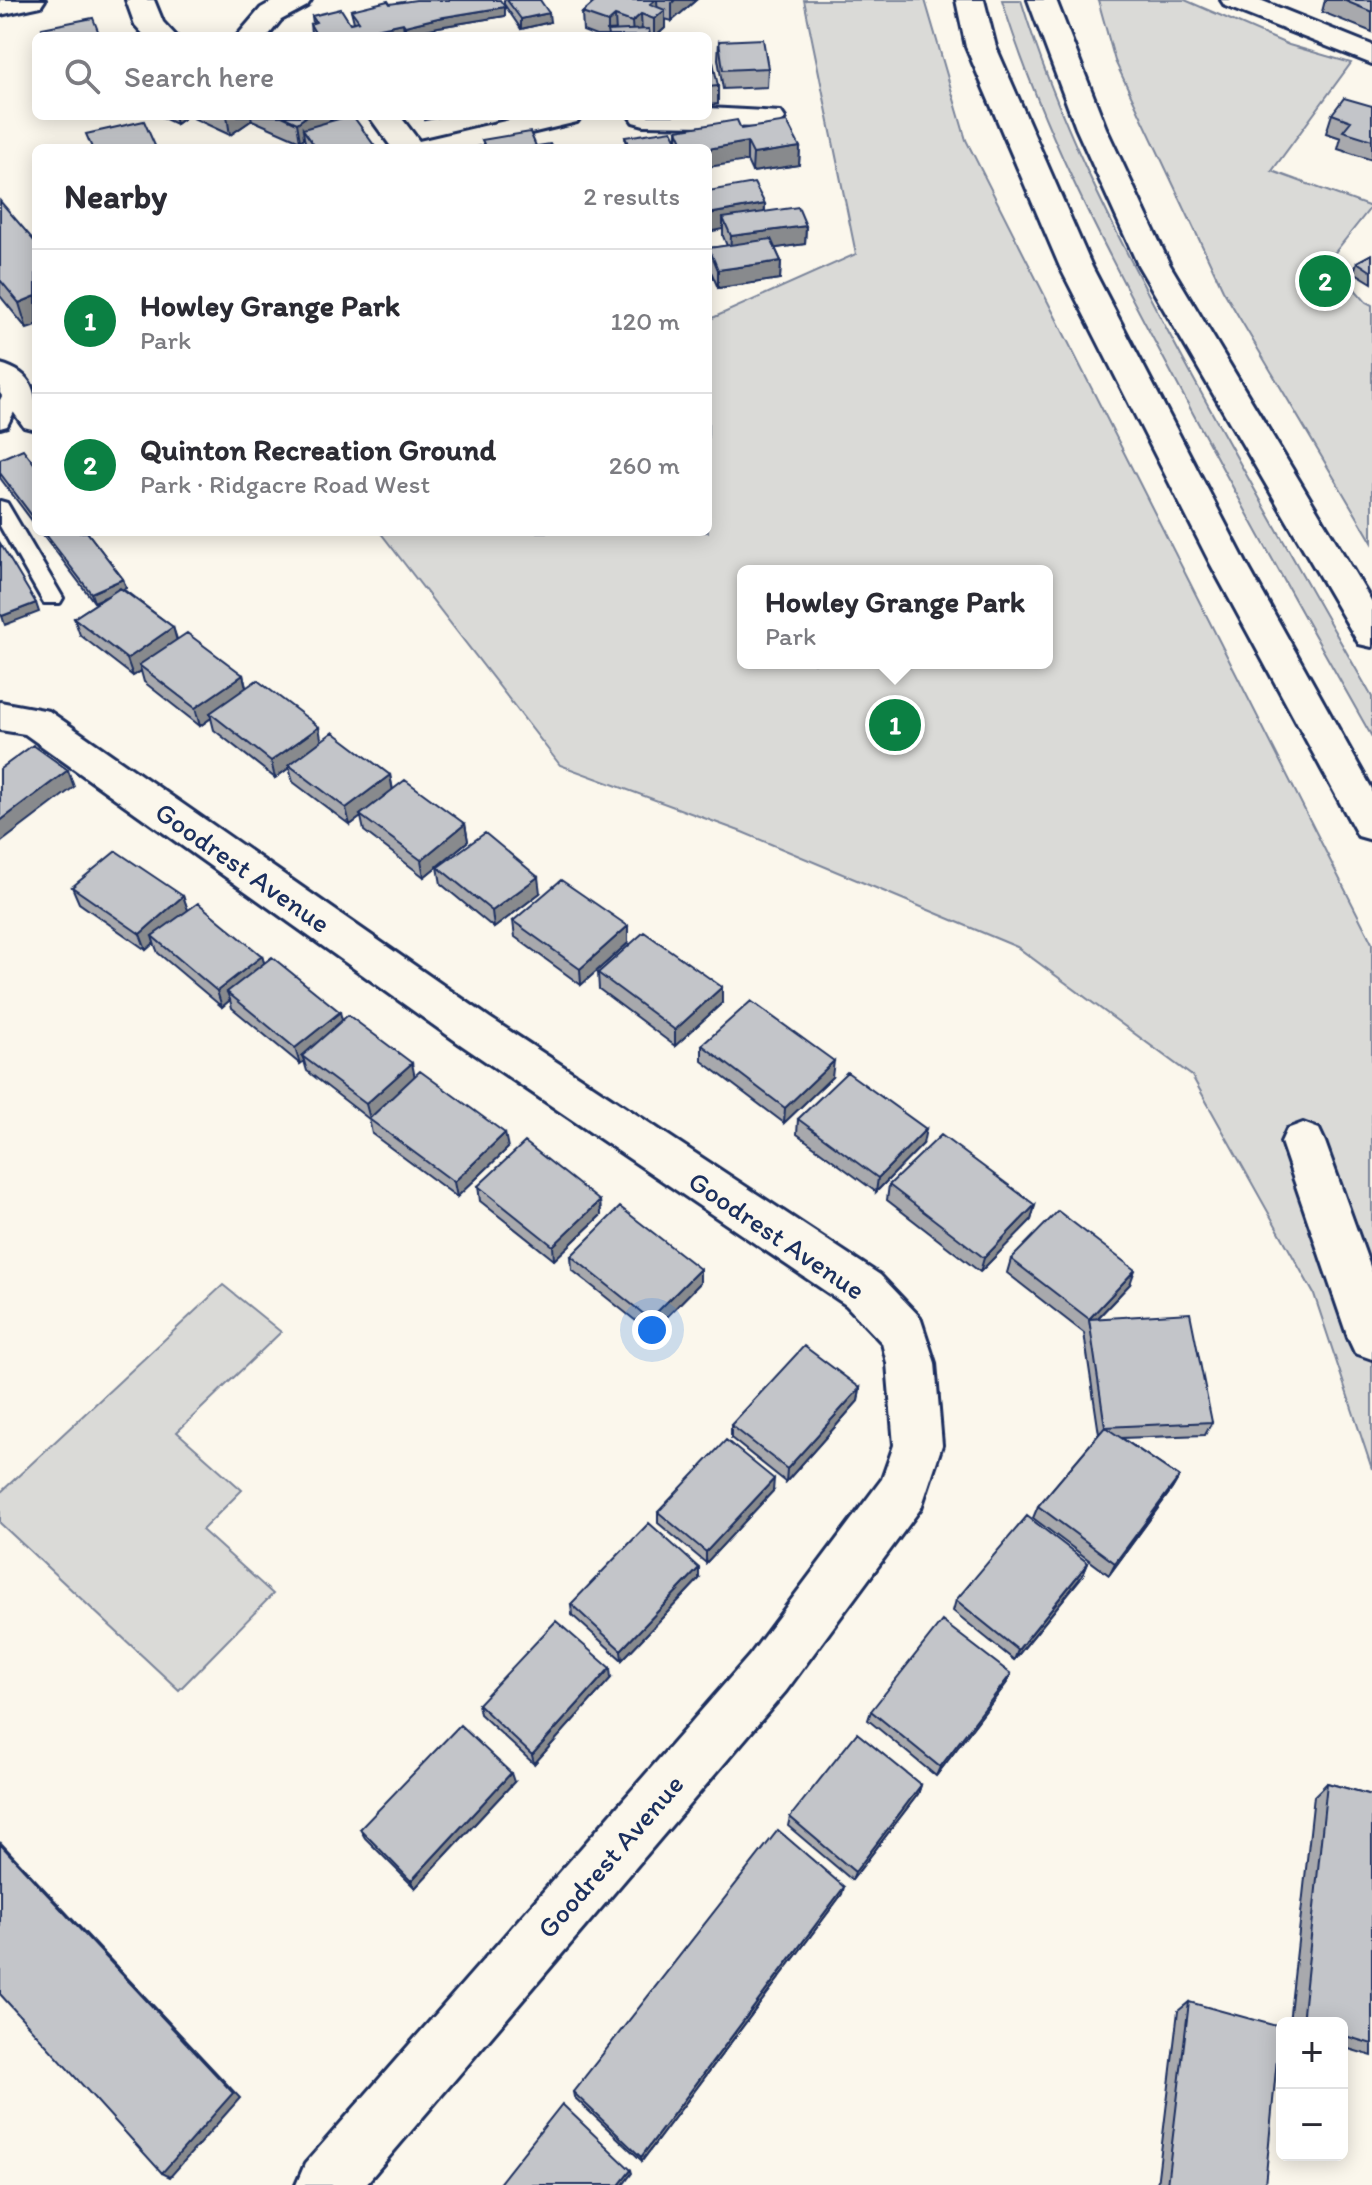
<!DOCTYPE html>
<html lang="en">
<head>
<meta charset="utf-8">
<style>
	body { margin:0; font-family:Itim,sans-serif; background:#f2f2f3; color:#2b2b33 }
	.controls { position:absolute; right:24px; bottom:24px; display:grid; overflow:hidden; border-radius:12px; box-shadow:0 4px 20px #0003 }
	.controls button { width:72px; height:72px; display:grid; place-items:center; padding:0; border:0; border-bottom:2px solid #e1e1e2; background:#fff; color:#2b2b33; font:40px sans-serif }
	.you { position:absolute; left:652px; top:1330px; width:28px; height:28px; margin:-20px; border:6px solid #fff; border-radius:50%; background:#1a73e8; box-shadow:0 0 0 12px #1a73e833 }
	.badge { display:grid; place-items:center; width:52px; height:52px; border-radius:50%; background:#0b8043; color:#fff; font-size:26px; font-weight:700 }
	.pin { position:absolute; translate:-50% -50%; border:4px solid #fff; box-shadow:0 2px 8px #0006 }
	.popup { position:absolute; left:737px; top:565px; width:316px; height:104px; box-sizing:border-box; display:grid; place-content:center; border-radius:12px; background:#fff; filter:drop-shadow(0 2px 6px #0005); font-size:26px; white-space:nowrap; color:#7c7c81 }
	.popup b { font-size:30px; color:#2b2b33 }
	.popup::after { content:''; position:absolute; left:50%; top:100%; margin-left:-16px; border:16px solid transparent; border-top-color:#fff }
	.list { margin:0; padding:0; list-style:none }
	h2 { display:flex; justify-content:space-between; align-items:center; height:104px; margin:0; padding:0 32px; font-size:34px }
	h2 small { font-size:26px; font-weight:400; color:#7c7c81 }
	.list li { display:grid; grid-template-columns:52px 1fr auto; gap:24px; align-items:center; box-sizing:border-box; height:144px; padding:0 32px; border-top:2px solid #e1e1e2 }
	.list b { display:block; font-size:30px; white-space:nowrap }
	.list p { margin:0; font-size:26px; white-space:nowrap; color:#7c7c81 }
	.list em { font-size:26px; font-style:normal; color:#7c7c81 }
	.icon { flex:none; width:44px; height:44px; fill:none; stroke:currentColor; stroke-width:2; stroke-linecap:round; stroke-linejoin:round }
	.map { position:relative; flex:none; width:1372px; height:2185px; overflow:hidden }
	.search { position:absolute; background:#fff; box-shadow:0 4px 20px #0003; left:32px; top:32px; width:680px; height:88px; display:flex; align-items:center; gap:20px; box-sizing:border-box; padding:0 28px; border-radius:12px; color:#7c7c81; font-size:30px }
	.panel { position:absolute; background:#fff; box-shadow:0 4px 20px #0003; left:32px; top:144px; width:680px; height:392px; border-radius:12px }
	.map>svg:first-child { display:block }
</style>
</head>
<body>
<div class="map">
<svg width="1372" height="2185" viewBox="0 0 1372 2185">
	<rect width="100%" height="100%" fill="#fbf7ec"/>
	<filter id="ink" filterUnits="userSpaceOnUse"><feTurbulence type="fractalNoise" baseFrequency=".0125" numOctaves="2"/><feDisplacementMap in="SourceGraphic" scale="16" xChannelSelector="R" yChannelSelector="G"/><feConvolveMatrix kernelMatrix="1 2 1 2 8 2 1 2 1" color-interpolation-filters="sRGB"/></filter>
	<g filter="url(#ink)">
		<!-- green -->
		<path fill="#dadad7" stroke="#7a849a" stroke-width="2" fill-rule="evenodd" d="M804,0H925L966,140L1372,943V1469L1314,1294L1192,1076L1017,947L742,832L560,765L380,532H708V320L856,254ZM743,571H1047V663H743Z
			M1002,0H1021C1057,118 1113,229 1171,337C1236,459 1304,578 1372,697V737C1301,612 1231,486 1164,359C1102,243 1041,126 1002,0Z
			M1098,0H1185L1289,45L1351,63L1272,171L1371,207L1329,260L1366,302L1372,305V542L1223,290L1115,61Z
			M223,1285L281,1332L177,1432L242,1490L202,1530L273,1594L179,1690L0,1523V1493Z"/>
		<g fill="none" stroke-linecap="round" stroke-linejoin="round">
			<defs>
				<path id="lane" d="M16,381L26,388L7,426L0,428V400L9,383Z
					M0,501L7,503L63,598L60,603H44L41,598L0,526Z"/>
				<path id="street" d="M126,0H154L163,22L176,36H145L135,25Z
					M275,0H311L307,6L281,20L268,36H237L261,8Z
					M1221,0H1260L1372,45V64L1225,6Z
					M708,108L781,112L785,118L781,124L770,127L644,125L633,122L629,116H708Z
					M369,116H400L419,141L527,116H581L577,122L468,148H392Z
					M0,364C38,374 36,397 36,430L24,427L0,393Z
					M0,702L49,711L490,1018L880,1275L920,1317L935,1363L942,1445L921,1508L786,1691L365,2185H296L305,2164L750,1655L882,1479L894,1445L887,1363L882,1343L846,1305L460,1044L25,734L0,730Z
					M1303,1123L1319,1129L1325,1142L1372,1272V1359L1355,1353L1348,1338L1281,1142L1287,1129Z"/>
				<path id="secondary" d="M0,0H45L41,6L0,15Z"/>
				<path id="highway" d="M956,0H984L996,47L1092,267L1246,563L1372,789V840L1358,836L1210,563L1060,267L966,47Z
					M1028,0H1056L1106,128L1170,265L1372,602V647L1359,644L1138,265L1076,128Z"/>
			</defs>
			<!-- lane casing -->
			<use href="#lane" stroke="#1b2f5e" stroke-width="6"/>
			<!-- street casing -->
			<use href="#street" stroke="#1b2f5e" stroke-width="6"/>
			<!-- secondary casing -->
			<use href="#secondary" stroke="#1b2f5e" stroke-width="6"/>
			<!-- highway casing -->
			<use href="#highway" stroke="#1b2f5e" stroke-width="6"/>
			<!-- lane -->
			<use href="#lane" fill="#fbf7ec" fill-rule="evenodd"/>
			<!-- street -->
			<use href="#street" fill="#fbf7ec" fill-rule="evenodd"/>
			<!-- secondary -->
			<use href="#secondary" fill="#fbf7ec" fill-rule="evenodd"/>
			<!-- highway -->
			<use href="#highway" fill="#fbf7ec" fill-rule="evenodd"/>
		</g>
		<!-- wall -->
		<path fill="#a8a9ad" stroke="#1b2f5e" stroke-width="2" d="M504,0H540L550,22L521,29L504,4Z
			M597,0H696L672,21L665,19V28L656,36H596L583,31L582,13Z
			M1325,0H1372V32L1322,12Z
			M390,4L505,16L438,27L406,35L404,32L387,36H313L311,33L310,24L313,23L312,16L350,23L354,22L351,10Z
			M719,41L768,68L767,87L723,89L718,59Z
			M708,62L718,86V104L708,105Z
			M1372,106V160L1338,149L1341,138L1326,133L1332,114Z
			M159,116H187L176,124Z
			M189,116H336L328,122L376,148H307L304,138L300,141L252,120L230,135Z
			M741,129L800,147L799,165L752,172L747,161L708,148H626V147L625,137L677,139V130Z
			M708,191L765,204V212L806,226L805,244L775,248L781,261L780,279L718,288L709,267V248L727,246L723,236V229Z
			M0,201L27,329L0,296Z
			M1372,254V283L1354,272L1357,262Z
			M0,459L36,466V526L0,478Z
			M41,532H87L123,579L126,588L123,589L173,627L177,639L243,675L246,687L322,740L390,775L393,790L465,824L468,841L424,877L364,831L361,817L350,825L293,782L289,768L275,778L214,730L211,718L200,726L144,682L141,671L133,676L80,635L74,618L106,597L94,602Z
			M438,867L540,893L494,928L441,884Z
			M72,887L183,896L188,910L262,956L264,963L342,1020L508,1148L457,1197L372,1134L369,1119L307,1071L304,1061L300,1064L232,1008L230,1000L222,1007L158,953L154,943L146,950L79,903Z
			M513,921L628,943L581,985L515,937Z
			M598,973L722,1003L675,1046L599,989Z
			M702,1045L832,1077L784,1123L702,1061Z
			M798,1119L923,1144L876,1192L797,1134Z
			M889,1185L1035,1205L1031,1220L980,1272L887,1200Z
			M478,1186L600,1201L601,1215L554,1260L480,1201Z
			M571,1256L700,1269V1283L651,1333L572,1270Z
			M1011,1259L1130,1284L1097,1319L1212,1422L1205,1435L1122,1438L1179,1477L1172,1489L1109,1575L1033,1518L1038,1506L1099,1434L1084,1333L1007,1273Z
			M860,1388L858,1401L786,1482L731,1438V1425Z
			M773,1491L706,1563L658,1523V1512Z
			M1088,1563L1083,1575L1014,1660L953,1611L956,1600Z
			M699,1579L622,1660L572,1615L571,1604Z
			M611,1678L534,1764L480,1714L478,1704Z
			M1006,1684L936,1776L868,1720L871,1711Z
			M514,1782L415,1888L365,1838L360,1829Z
			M1327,1783L1372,1795V2056L1342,2047V2023H1289L1314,1796Z
			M921,1785L918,1794L852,1880L788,1826L790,1817Z
			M842,1894L642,2161L574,2097L573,2092Z
			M1189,2002L1265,2185H1157L1178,2011Z"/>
		<!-- shaded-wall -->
		<path fill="#888a8d" stroke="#1b2f5e" stroke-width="2" d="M655,0H657L658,16L665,10V28L656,36H654V19L650,4Z
			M675,0H696L672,21V3Z
			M505,7V16L438,27L406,35L405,26L438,18Z
			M549,13L550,22L521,29V19Z
			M641,14L642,33L633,36L632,22Z
			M615,16L616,34L608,36V22Z
			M403,23L404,32L387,36H366V31Z
			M364,29L365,36H334Z
			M174,116H187L176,124Z
			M227,116H251L252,120L230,135Z
			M307,116H336L308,136L303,129L304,138L300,141L297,123Z
			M425,116H445L425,120Z
			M747,142V161L708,167V149Z
			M800,147L799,165L752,172L753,154Z
			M765,204L764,222L723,218V229L708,232V214Z
			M806,226L805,244L730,255L731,236Z
			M781,261L780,279L718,288V270Z
			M36,296V326L27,329L19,303Z
			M123,579L126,588L94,602L91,593Z
			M36,603L39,612L5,625L2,616Z
			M173,627L178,645L139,665L141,671L133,676L127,659Z
			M243,675L247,692L210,713L211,718L200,726L195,708Z
			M319,727L322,744L289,765V768L275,778L271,761Z
			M68,770L74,787L0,843V821Z
			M390,775L393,792L360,815L361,817L350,825L346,808Z
			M465,824L468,841L424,877L421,860Z
			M538,877L540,893L494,928L492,911Z
			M183,896L189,913L152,936L154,943L146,950L140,934Z
			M628,926V943L581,985L580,969Z
			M262,956L267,972L227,992L230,1000L222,1007L217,991Z
			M722,987V1003L675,1046V1030Z
			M340,1012L344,1028L302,1056L304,1061L300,1064L295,1048Z
			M834,1061L832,1077L784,1123L785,1108Z
			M412,1063L415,1078L370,1119L366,1104Z
			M926,1129L923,1144L876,1192L878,1178Z
			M505,1133L508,1148L457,1197L454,1182Z
			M600,1201L601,1215L554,1260L553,1246Z
			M1035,1205L1031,1220L980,1272L984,1258Z
			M700,1269V1283L651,1333L650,1319Z
			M1135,1270L1130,1284L1090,1326L1089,1319Z
			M860,1388L858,1401L786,1482L787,1469Z
			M1179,1477L1172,1489L1109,1575L1115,1563Z
			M774,1479L773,1491L706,1563V1552Z
			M1088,1563L1083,1575L1014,1660L1018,1650Z
			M699,1568V1579L622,1660L621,1650Z
			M610,1668L611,1678L534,1764L532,1755Z
			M1011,1674L1006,1684L936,1776L940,1767Z
			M511,1773L514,1782L415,1888L411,1881Z
			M921,1785L918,1794L852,1880L855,1872Z
			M0,1842L240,2098L170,2177L162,2173Z
			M844,1887L842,1894L642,2161L641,2157Z
			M631,2170L632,2173L623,2185H619Z"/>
		<!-- building -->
		<path fill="#c3c5c9" stroke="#1b2f5e" stroke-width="2" d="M416,0H500L505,7L438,18L405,26L403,23L366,31L364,29L334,36H317L310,24L316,22L312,16L341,9L350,23L359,21L351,10L388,1L390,4Z
			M507,0H540L549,13L521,19Z
			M597,0H622L626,1L627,0H655L650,4L665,10L654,19L641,14L632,22L615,16L608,22L582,13Z
			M1343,0H1372V12Z
			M93,18L100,36H45L42,28Z
			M649,29L650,36H608L607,31Z
			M763,39L768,68L723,70L719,41Z
			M708,62H713L718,86L708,87Z
			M1344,98L1372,106V140L1343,131L1351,121L1332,114Z
			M282,116H307L297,123Z
			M349,116H353L376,148H316L303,129Z
			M737,120L741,129L787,122L800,147L753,154L747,142L708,149L685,148L677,130Z
			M144,121L156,148H92L86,134Z
			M672,130L681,148H630L625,137Z
			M530,132L536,146L525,148H486L482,140Z
			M550,144L552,148H525Z
			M754,183L765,204L708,214V191Z
			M0,201L36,243V296L19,303L0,280Z
			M798,207L806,226L731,236L723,218Z
			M771,239L781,261L718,270L709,248Z
			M1372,254V272L1357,262Z
			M23,449L36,466V521L0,473V459Z
			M44,532H87L123,579L91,593Z
			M0,543L36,603L2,616L0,614Z
			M120,588L173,627L127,659L74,618Z
			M187,633L243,675L195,708L139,665Z
			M257,680L319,727L271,761L210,713Z
			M333,732L390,775L346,808L289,765Z
			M33,745L68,770L0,821V769Z
			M405,780L465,824L421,860L360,815Z
			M485,833L538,877L492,911L438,867Z
			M116,851L183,896L140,934L72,887Z
			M561,880L628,926L580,969L513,921Z
			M198,903L262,956L217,991L152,936Z
			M644,932L722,987L675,1030L598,973Z
			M272,957L340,1012L295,1048L227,992Z
			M751,1001L834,1061L785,1108L702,1045Z
			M348,1015L412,1063L366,1104L302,1056Z
			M420,1071L505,1133L454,1182L369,1119Z
			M847,1072L926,1129L878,1178L798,1119Z
			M941,1135L1035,1205L984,1258L889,1185Z
			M525,1142L600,1201L553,1246L478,1186Z
			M620,1207L700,1269L650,1319L571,1256Z
			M1058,1211L1135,1270L1089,1319L1011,1259Z
			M1190,1313L1212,1422L1105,1427L1089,1319Z
			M804,1346L860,1388L787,1469L731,1425Z
			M1105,1427L1179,1477L1115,1563L1038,1506Z
			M726,1440L774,1479L706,1552L658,1512Z
			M1027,1516L1088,1563L1018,1650L956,1600Z
			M649,1523L699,1568L621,1650L571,1604Z
			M556,1621L610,1668L532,1755L478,1704Z
			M942,1621L1011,1674L940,1767L871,1711Z
			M460,1725L511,1773L411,1881L360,1829Z
			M857,1733L921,1785L855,1872L790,1817Z
			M1327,1783L1372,1795V2044L1342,2035V2023H1302Z
			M778,1830L844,1887L641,2157L573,2092Z
			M0,1844L233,2093L162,2173L0,1994Z
			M1189,2002L1280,2027L1265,2185H1167Z
			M562,2104L631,2170L619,2185H498Z"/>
	</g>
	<g text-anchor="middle" stroke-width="6" stroke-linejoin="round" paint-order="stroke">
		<!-- street labels -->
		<g font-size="28" fill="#1b2f5e" stroke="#fbf7ec">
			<text transform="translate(243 867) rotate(35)" y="10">Goodrest Avenue</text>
			<text transform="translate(777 1235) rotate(34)" y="10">Goodrest Avenue</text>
			<text transform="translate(610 1856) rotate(-49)" y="10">Goodrest Avenue</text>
		</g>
	</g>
</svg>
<div class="controls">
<button>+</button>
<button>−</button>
</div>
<div class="you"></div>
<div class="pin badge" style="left:895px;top:725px">1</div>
<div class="popup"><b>Howley Grange Park</b>Park</div>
<div class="pin badge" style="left:1325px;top:281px">2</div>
<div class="search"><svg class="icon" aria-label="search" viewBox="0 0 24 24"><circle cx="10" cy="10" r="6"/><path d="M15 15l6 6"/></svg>Search here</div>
<section class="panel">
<h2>Nearby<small>2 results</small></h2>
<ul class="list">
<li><span class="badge">1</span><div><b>Howley Grange Park</b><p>Park</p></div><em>120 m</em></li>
<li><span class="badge">2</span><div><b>Quinton Recreation Ground</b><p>Park · Ridgacre Road West</p></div><em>260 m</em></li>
</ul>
</section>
</div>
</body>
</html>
